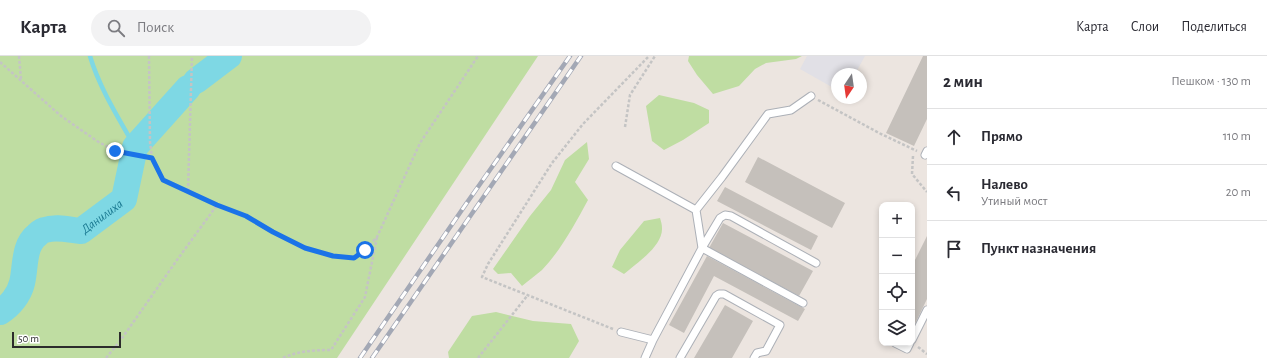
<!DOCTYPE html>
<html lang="ru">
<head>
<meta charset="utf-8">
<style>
	body { margin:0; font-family:"Alegreya Sans",sans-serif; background:#f2f2f3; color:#2b2b33 }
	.controls { position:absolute; right:12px; bottom:12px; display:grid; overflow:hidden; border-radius:8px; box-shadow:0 2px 6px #0003 }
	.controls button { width:36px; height:36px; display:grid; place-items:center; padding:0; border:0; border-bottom:1px solid #e1e1e2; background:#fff; color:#2b2b33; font:20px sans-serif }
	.compass { position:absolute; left:831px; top:12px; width:36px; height:36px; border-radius:50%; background:#fff; box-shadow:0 2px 6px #0003; rotate:193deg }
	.scale { position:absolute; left:12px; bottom:10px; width:109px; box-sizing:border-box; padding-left:4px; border:2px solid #2c2c2c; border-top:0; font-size:11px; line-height:14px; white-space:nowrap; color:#2c2c2c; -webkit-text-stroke:3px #fff; paint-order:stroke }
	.stop { position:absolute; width:12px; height:12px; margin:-9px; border:3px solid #1a73e8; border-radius:50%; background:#fff }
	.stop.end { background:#1a73e8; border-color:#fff; box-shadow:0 1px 4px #0008 }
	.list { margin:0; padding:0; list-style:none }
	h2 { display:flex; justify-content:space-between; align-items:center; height:52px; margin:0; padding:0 16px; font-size:17px }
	h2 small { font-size:13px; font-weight:400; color:#7c7c81 }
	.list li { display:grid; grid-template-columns:26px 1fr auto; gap:12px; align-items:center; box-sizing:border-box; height:56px; padding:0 16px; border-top:1px solid #e1e1e2 }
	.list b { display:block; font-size:15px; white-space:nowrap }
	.list p { margin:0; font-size:13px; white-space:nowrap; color:#7c7c81 }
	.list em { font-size:13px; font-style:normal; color:#7c7c81 }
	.icon { flex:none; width:22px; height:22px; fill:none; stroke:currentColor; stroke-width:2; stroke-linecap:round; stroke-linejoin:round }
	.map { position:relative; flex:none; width:927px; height:302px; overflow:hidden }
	header { display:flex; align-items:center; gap:24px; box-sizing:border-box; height:56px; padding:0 20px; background:#fff; border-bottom:1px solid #e1e1e2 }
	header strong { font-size:19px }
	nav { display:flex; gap:22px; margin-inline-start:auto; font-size:14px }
	.search { width:280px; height:36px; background:#f2f2f3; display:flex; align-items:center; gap:10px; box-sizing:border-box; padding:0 14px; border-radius:22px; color:#7c7c81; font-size:15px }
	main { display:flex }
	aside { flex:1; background:#fff }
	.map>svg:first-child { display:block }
</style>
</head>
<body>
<header>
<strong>Карта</strong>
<div class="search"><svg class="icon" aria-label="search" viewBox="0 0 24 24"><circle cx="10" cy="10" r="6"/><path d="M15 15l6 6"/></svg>Поиск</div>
<nav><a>Карта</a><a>Слои</a><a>Поделиться</a></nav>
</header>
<main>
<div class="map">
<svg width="927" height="302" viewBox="0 0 927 302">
	<rect width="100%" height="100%" fill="#ece5e0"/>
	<!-- industrial -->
	<path fill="#e1e0e6" d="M807,0H865L855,18H837V34L800,13Z"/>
	<!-- green -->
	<path fill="#bfdda2" d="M0,0H538L518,30L337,302H0Z
		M689,0H802L796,3L766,7L755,13L739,30L713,38L697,19L688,5Z
		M659,39L694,47L709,54V67L683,84L664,94L652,85L646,50Z
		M587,86L589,103L575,126L588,144C575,168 561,194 542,214C536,219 529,224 522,230L511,217L498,218L493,213L530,160L551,134L565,104Z
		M660,162C661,165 662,169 662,172C663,190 637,207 624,218L612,211L620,194L644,165Z
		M496,256L533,265L571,268L579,285L569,302H449L448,296L472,260Z"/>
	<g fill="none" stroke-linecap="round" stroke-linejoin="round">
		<!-- stream -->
		<path stroke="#7ed8e4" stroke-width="4.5" d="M90,0C99,31 119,63 135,91"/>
		<!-- river -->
		<g stroke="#7ed8e4" stroke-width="26">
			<path d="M196,25L229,0"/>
			<path id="s1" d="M0,256C10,250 19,239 22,227C26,211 23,190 37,179C39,177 42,174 45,174C56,170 70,174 81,175L124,143L135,91L188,32"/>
		</g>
	</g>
	<!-- building -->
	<path fill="#c5c0bb" d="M923,0H927V63L914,90L886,77Z
		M758,101L845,147L832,172L745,126Z
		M725,131L818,180L811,194L717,145Z
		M723,167L813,215L799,240L709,192Z
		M927,180V243L912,274V210Z
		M707,200L805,253L798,265L714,220L684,277L669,269Z
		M725,249L753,265L732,302H694Z"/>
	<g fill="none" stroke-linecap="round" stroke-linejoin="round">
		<defs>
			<path id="service" d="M925,99L927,95
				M616,110L696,154
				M803,247L702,192L696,154L722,121L768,58L791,54L811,40
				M621,276L653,284L645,302
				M653,284L702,192L720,162L725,159L731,160L816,207
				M912,284L927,254
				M895,287L907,293L910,287
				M680,302L716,240L719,238H724L780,269L766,295L757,297L754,302"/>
		</defs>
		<!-- service casing -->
		<use href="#service" stroke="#acb0b7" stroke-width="9"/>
		<!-- path -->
		<path stroke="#c4c4c4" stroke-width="2.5" stroke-dasharray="3 2" stroke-linecap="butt" d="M19,0L21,23
			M149,0L150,86L152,102L163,124L217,149L246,160L273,176L305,192L333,200L354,202L365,194L377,181L420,87L478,0
			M0,6L61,60L97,85L115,95L152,102
			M818,44L881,78L917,95
			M625,71L630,39L655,0
			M913,100L912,118L927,136
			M188,135L192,0
			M613,273L482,221L488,208L552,107L583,68L649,0
			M918,291L927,298
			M106,302L120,285L177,204L217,149
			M283,302C298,295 314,294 331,294L365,241L377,181
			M478,302L527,240"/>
		<!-- service -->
		<use href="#service" stroke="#fff" stroke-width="7"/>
		<defs>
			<path id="rail" d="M360,302L466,148L570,0
				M372,302L581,0"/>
		</defs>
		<!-- rail casing -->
		<use href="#rail" stroke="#a3a8b5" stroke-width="4.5"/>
		<!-- rail -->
		<use href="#rail" stroke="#fff" stroke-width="3" stroke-dasharray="9" stroke-linecap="butt"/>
	</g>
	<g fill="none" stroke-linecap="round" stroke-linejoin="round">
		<!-- route -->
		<path stroke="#1a73e8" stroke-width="5" d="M115,95L152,102L163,124L217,149L246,160L273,176L305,192L333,200L354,202L365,194"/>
	</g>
	<g text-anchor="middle" stroke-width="4" stroke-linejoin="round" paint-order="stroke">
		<!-- water labels -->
		<g font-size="13" font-style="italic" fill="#1b7a92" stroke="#fff">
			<text dy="5" stroke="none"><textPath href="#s1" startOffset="160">Данилиха</textPath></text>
		</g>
	</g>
</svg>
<div class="controls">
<button>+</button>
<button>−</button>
<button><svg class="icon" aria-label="locate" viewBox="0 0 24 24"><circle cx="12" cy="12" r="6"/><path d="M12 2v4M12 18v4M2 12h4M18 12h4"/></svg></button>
<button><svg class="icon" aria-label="layers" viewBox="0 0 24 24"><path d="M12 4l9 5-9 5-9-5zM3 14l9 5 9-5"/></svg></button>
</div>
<svg class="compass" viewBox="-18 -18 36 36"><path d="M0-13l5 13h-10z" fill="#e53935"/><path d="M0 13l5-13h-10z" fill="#7c7c81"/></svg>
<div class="scale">50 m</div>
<div class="stop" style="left:365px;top:194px"></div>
<div class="stop end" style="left:115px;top:95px"></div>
</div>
<aside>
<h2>2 мин<small>Пешком · 130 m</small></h2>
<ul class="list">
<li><svg class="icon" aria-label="ahead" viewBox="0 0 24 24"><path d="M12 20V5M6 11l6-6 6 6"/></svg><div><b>Прямо</b></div><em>110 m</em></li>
<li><svg class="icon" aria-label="left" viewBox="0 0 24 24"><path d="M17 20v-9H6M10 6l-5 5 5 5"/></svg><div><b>Налево</b><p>Утиный мост</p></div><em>20 m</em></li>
<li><svg class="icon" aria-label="arrive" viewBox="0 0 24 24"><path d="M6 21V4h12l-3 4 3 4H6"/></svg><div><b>Пункт назначения</b></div></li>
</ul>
</aside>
</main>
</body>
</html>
